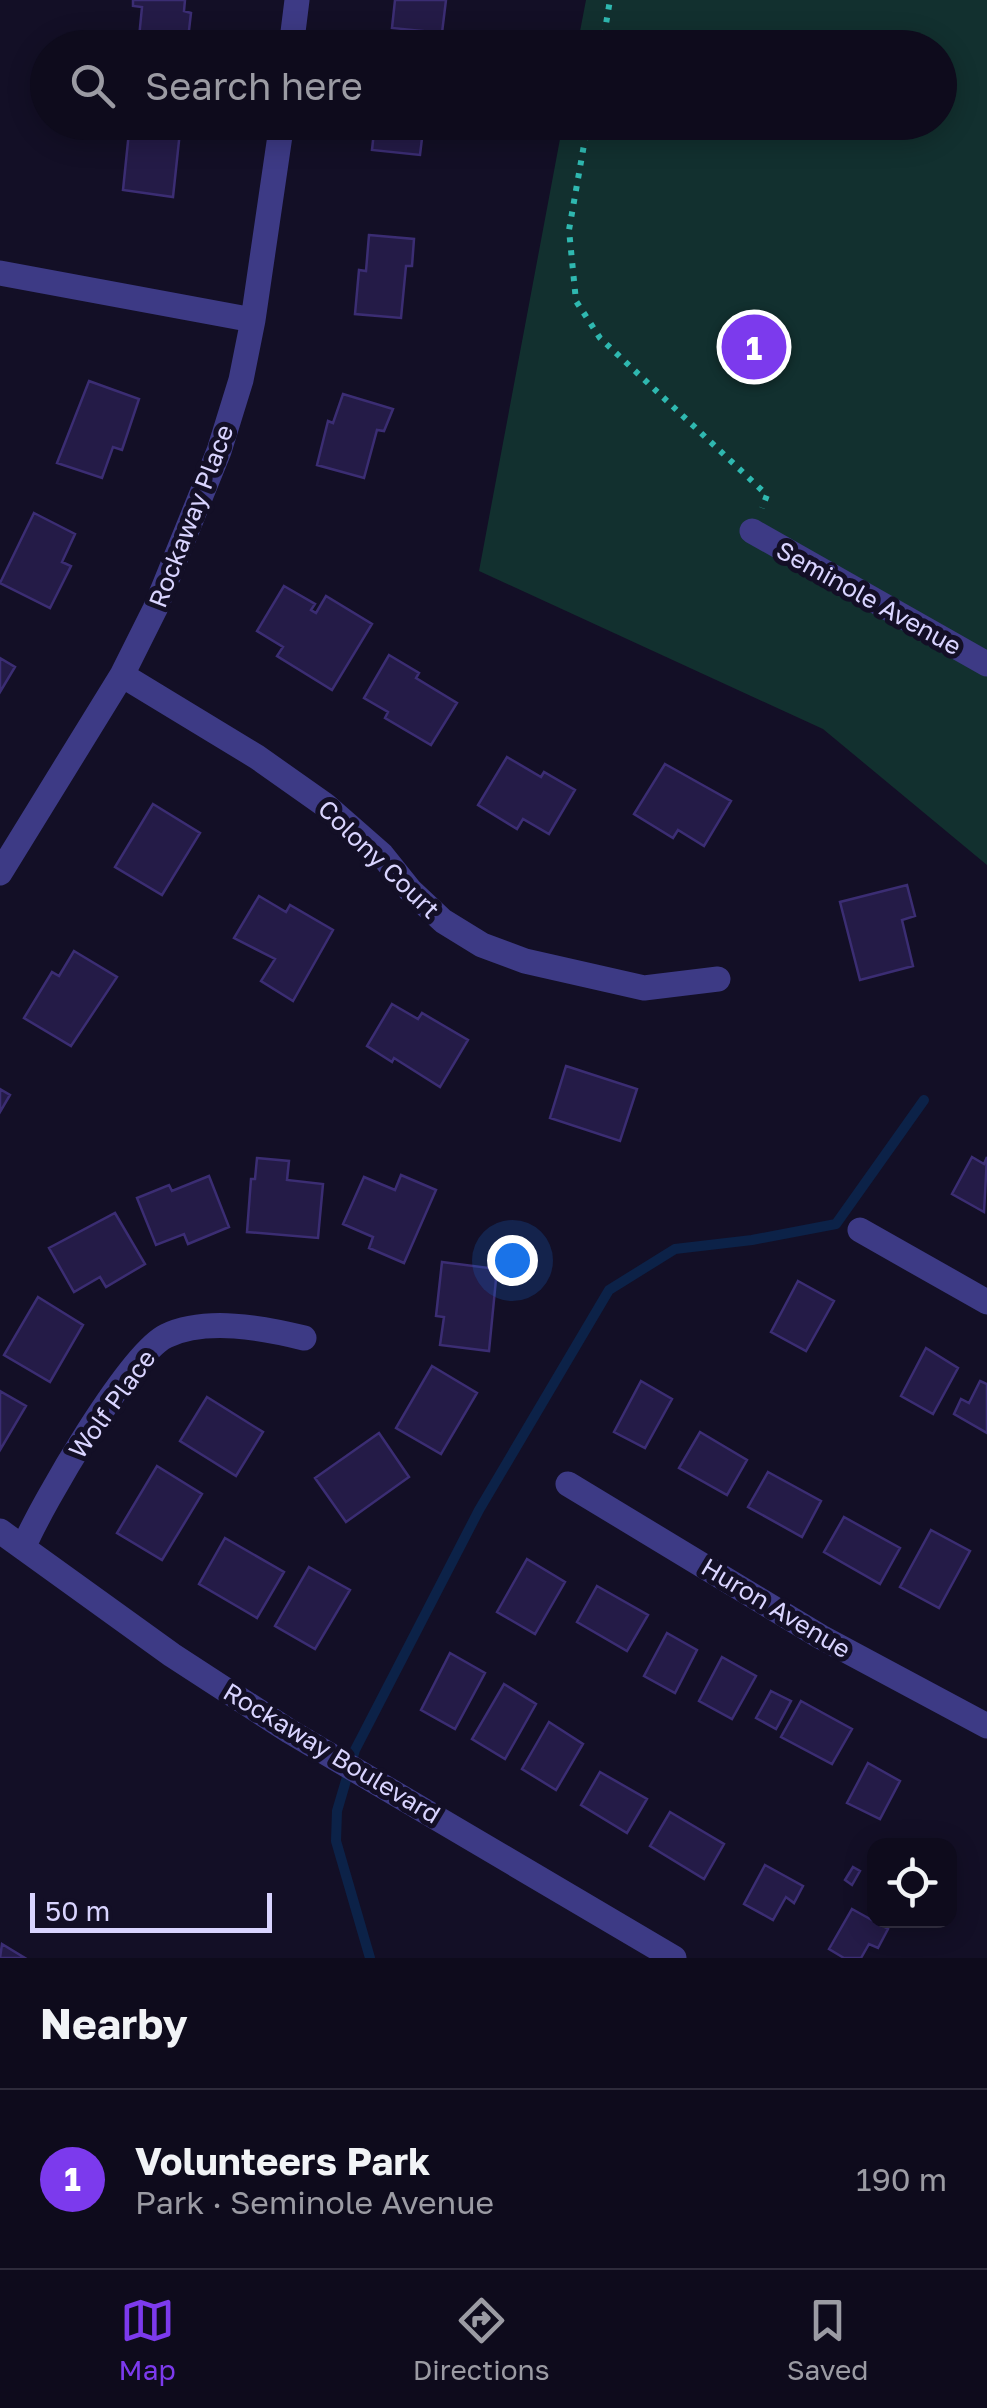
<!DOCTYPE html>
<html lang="en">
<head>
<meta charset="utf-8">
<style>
	body { margin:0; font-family:"Golos Text",sans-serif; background:#1c1929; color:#f1f3f6 }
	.controls { position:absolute; right:30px; bottom:30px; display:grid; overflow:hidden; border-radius:20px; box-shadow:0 5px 25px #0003 }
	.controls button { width:90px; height:90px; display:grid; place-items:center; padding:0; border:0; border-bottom:2px solid #2e2b3b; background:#0e0b1c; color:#f1f3f6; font:50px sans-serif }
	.scale { position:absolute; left:30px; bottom:25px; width:242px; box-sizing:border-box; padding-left:10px; border:5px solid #d9d4ff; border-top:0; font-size:28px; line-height:35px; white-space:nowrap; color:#d9d4ff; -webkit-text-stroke:8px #130f26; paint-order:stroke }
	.you { position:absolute; left:512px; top:1260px; width:35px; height:35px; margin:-25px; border:8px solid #fff; border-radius:50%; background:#1a73e8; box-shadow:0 0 0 15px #1a73e833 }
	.badge { display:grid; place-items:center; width:65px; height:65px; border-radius:50%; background:#7c3aed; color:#fff; font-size:32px; font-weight:700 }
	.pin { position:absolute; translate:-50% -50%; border:5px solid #fff; box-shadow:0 2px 10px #0006 }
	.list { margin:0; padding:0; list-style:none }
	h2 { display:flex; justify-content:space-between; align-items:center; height:130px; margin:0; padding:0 40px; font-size:42px }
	h2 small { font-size:32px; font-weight:400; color:#9b9ba3 }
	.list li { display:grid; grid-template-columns:65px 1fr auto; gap:30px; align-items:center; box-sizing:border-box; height:180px; padding:0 40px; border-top:2px solid #2e2b3b }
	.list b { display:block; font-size:38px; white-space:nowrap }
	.list p { margin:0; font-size:32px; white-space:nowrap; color:#9b9ba3 }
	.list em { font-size:32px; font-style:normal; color:#9b9ba3 }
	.icon { flex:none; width:55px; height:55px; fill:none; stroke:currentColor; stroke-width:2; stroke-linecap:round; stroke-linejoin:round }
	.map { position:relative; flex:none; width:987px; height:1958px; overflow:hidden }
	.search { position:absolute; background:#0e0b1c; box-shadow:0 5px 25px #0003; left:30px; right:30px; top:30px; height:110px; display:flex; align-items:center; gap:25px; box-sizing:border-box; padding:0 35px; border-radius:55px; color:#9b9ba3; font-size:38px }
	.sheet { height:310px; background:#0e0b1c }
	nav { display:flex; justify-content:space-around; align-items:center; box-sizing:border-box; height:140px; border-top:2px solid #2e2b3b; background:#0e0b1c; font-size:28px; color:#9b9ba3 }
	nav a { display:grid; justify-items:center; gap:5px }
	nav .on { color:#7c3aed }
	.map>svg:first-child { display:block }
</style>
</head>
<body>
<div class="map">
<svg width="987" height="1958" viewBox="0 0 987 1958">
	<rect width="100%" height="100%" fill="#130f26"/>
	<!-- green -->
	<path fill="#12302f" d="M586,0H987V865L823,729L479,571L563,123L940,122V48L577,47Z"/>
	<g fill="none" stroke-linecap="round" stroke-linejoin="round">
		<!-- stream -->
		<path stroke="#0c2248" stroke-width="10" d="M370,1958L336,1841L337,1811L355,1750L479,1510L609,1290L675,1249L752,1240L836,1224L924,1100"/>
	</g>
	<!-- building -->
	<path fill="#241b47" stroke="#3b2d73" stroke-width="2.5" d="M133,0H185L184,11L191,13L187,48H138L142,7L133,6Z
		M395,0H446L442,33L392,28Z
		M130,122H181L173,197L123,190Z
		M375,122H424L420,155L372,150Z
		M369,235L414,239L412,266H406L401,318L355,314L359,270L366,271Z
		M89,381L139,399L122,450L113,447L102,478L57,463Z
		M343,394L393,409L384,431L377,430L364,478L317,465L328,421L333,423Z
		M34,513L75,534L62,562L71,566L50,608L0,583Z
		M284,586L315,604L311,610L316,613L326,596L372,624L332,690L277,656L283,647L257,631Z
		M389,655L419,673L416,678L457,703L431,745L385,718L388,712L364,698Z
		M0,658L15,667L0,692Z
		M507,757L541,777L544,772L575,790L549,834L523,819L517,829L478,805Z
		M665,764L731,801L704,846L678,830L673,838L634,814Z
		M153,804L200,833L162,895L115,867Z
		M907,885L915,916L902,920L913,966L860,980L840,902Z
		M259,896L286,912L290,905L333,930L293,1001L261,981L275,959L234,938Z
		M74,951L117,977L71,1046L24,1018L52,972L59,976Z
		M392,1004L418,1019L422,1013L468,1040L440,1087L394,1058L392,1062L367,1046Z
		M566,1066L637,1089L620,1141L550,1118Z
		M0,1089L10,1095L0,1112Z
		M972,1157L984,1164L987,1157L984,1212L952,1194Z
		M257,1158L289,1161L287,1180L323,1184L318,1238L247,1232L251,1179H255Z
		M401,1175L436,1190L404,1263L369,1248L373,1237L343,1224L364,1177L395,1190Z
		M209,1176L229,1227L188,1244L184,1234L156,1245L137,1198L169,1185L172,1191Z
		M115,1213L145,1264L106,1287L100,1277L74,1292L49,1248Z
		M442,1262L497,1269L489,1351L440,1345L444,1317L436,1316Z
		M798,1281L834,1301L806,1351L771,1332Z
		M38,1297L83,1325L50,1382L4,1355Z
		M926,1348L958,1368L933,1414L901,1396Z
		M432,1366L477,1393L441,1454L396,1428Z
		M641,1381L672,1399L645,1448L614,1432Z
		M980,1381L987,1384V1433L954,1414L961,1399L969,1403Z
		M0,1391L26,1406L0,1450Z
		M207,1397L263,1432L236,1476L180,1441Z
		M700,1432L747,1460L727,1495L679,1468Z
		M379,1433L409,1477L346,1522L315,1478Z
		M157,1466L202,1494L162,1560L117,1533Z
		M768,1472L821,1501L802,1537L748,1507Z
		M844,1517L900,1548L880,1584L824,1552Z
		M931,1530L970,1551L939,1608L900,1587Z
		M225,1538L284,1572L257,1618L199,1584Z
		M527,1559L565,1582L535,1634L497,1612Z
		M309,1567L350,1590L315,1649L275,1626Z
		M597,1586L648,1615L627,1651L577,1622Z
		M667,1633L697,1650L675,1693L644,1676Z
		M450,1653L485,1673L455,1729L421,1710Z
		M722,1657L756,1676L732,1719L699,1701Z
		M504,1684L536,1704L505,1759L472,1739Z
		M771,1691L791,1701L776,1729L756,1718Z
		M801,1701L852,1729L832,1764L781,1737Z
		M549,1722L583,1744L556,1790L522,1769Z
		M868,1763L900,1781L880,1819L847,1803Z
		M600,1772L647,1799L627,1833L581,1805Z
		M670,1812L724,1844L704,1879L650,1846Z
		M765,1865L803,1886L794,1903L786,1897L773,1920L744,1904Z
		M853,1867L860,1871L852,1885L845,1880Z
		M852,1909L888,1929L878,1948L869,1944L861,1958H844L829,1949Z
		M2,1944L25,1958H0Z"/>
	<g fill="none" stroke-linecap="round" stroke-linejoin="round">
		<!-- path -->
		<path stroke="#2fb8b0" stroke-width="6" stroke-dasharray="5 8" stroke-linecap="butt" d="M602,48L610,0
			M588,122L569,230L576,301L600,338L767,495L762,508"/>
		<!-- street -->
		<path stroke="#3d3a85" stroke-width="25" d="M291,48L297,0
			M0,273L253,320
			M752,531L987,664
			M122,675L257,757L325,805L382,855L410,890L443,921L482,945L525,961L644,988L718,979
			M0,873L122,675L155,609L219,451L241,380L253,320L282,122
			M860,1230L987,1302
			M568,1484L821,1637L987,1726
			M0,1531L172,1655L289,1731L674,1958
			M24,1546C42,1504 129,1354 166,1336C206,1317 263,1328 304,1338"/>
	</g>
	<g text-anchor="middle" stroke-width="10" stroke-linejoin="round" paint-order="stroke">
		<!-- street labels -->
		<g font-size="25" fill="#d9d4ff" stroke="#130f26">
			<text transform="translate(191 516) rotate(-69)" y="9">Rockaway Place</text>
			<text transform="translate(869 598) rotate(29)" y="9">Seminole Avenue</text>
			<text transform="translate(379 859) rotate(44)" y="9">Colony Court</text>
			<text transform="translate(112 1404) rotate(-54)" y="9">Wolf Place</text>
			<text transform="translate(776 1608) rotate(31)" y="9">Huron Avenue</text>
			<text transform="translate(332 1753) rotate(31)" y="9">Rockaway Boulevard</text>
		</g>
	</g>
</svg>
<div class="controls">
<button><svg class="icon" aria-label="locate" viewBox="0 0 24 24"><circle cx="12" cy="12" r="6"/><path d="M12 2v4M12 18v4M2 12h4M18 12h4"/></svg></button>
</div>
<div class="scale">50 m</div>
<div class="you"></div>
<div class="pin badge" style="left:754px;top:347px">1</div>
<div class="search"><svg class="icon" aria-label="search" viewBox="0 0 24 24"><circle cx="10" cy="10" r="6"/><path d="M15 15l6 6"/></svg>Search here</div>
</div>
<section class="sheet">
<h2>Nearby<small></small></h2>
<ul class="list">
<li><span class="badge">1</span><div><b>Volunteers Park</b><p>Park · Seminole Avenue</p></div><em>190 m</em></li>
</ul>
</section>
<nav>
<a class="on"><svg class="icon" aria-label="map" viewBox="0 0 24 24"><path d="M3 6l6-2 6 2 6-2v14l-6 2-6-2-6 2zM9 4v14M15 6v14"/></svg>Map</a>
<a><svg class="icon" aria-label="directions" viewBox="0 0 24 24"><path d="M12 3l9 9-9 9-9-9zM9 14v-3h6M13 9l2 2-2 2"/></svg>Directions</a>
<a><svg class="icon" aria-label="saved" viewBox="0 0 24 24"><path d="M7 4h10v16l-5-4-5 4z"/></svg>Saved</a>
</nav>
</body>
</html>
